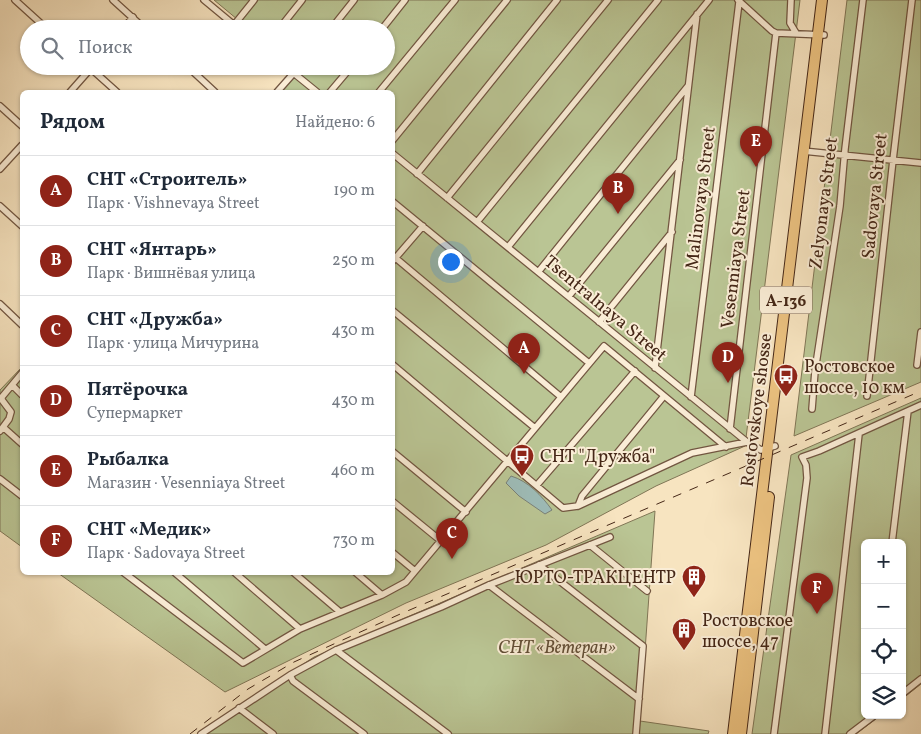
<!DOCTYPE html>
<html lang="ru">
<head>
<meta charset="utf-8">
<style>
	body { margin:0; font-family:Vollkorn,serif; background:#f6f6f7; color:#1f2937 }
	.controls { position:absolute; right:15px; bottom:15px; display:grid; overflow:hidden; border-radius:8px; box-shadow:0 1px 4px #0004 }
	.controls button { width:45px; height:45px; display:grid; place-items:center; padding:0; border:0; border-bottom:1px solid #e0e1e3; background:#fff; color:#1f2937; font:25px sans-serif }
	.you { position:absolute; left:450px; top:261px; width:18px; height:18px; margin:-12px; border:4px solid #fff; border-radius:50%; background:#1a73e8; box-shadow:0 0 0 8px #1a73e833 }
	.badge { display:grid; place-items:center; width:32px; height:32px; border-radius:50%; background:#8f2418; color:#fff; font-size:16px; font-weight:700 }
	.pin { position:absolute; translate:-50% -41px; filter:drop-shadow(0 1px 2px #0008) }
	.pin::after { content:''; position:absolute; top:26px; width:18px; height:15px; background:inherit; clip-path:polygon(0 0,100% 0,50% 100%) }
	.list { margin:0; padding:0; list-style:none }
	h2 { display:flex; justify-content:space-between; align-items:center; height:65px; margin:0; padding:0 20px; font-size:21px }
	h2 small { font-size:16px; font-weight:400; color:#747a83 }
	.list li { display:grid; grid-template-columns:32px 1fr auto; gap:15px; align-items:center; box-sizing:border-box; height:70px; padding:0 20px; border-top:1px solid #e0e1e3 }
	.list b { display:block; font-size:19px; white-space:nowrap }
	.list p { margin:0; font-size:16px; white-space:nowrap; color:#747a83 }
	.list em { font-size:16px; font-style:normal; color:#747a83 }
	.icon { flex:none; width:28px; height:28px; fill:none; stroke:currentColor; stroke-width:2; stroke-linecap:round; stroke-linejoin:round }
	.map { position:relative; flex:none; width:921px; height:734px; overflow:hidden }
	.search { position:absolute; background:#fff; box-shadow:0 1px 4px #0004; left:20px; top:20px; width:375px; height:55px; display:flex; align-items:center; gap:12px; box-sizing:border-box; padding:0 18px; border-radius:28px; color:#747a83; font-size:19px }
	.panel { position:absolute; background:#fff; box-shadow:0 1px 4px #0004; left:20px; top:90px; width:375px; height:485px; border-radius:8px }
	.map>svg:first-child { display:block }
</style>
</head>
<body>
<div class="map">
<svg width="921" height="734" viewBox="0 0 921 734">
	<rect width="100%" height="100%" fill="#f7e4c0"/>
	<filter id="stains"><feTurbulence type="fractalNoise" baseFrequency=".004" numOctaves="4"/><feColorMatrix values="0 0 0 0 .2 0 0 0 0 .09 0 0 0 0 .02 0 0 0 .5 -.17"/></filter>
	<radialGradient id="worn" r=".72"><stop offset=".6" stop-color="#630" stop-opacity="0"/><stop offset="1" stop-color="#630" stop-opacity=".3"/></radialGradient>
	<!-- green -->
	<path fill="#bac594" stroke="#807656" d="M214,0H800L745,446L656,486L546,545L406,603L225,692L58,573L392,572V92H276L297,68L295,66H386V29H249Z
		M847,0H921V382L794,436Z
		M22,367V547L0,531V390Z
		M921,398V684L902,699V543H865V715H881L856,734H752L791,455Z
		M655,511L640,721L709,731L708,734H197L314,657Z"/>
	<!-- water -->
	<path fill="#9ebdb9" stroke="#7a8178" d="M511,476C528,481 542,496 552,510L545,514L519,496L506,483Z"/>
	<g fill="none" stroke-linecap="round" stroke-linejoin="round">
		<defs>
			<path id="street" d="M15,0L47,29
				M113,0L145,29
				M204,0L239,29
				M738,0L772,31L776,33L824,35
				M791,0L790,23L796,33
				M234,25L254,0
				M123,29L133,17
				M279,29L302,0
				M331,29L354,0
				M382,29L405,0
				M88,66L117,92
				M187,66L215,92
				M285,66L317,92
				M70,92L93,66
				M277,92L300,66
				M330,92L352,66
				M379,92L455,0
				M0,106L22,126
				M392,141L507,0
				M803,151L921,163
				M392,153L747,442L761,450L775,446
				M0,169L22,145
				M417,174L557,0
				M447,198L608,0
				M392,201L589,363
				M0,206L22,226
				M477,222L658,0
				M508,247L709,0
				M392,255L561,397
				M392,262L423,226
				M539,271L688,86
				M569,296L680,160
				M0,304L22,325
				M392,310L535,428
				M599,322L672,232
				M392,364L563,508L578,506L692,453L747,442
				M917,365L921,332
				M655,368L697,14
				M12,385L22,395
				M867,396L893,160L912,0
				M691,397L739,2
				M812,409L815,371L840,206L845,149L863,0
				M3,427L22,444
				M730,429L776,33
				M0,431L9,419L11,412L2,400V397L22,373
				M392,451L466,512
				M0,479L22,496
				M537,485L635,371
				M392,501L441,541
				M578,506L582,496L664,396
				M892,543L908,411
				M590,545L647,591
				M392,552L415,571
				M539,565L643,646L636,734
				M123,572L243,663L300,629L382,595L406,582L604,346L726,447
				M174,572L265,649
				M234,572L300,629
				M293,572L340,612
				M355,572L382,595
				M489,585L639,699
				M336,650L448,734
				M290,675L293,681L364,734
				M902,694L921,679
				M239,708L273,734
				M201,734L290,675L336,650L441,607L489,585L610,537
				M774,734L807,478L806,465L802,457L819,451L921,405
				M825,734L859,434
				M850,734L875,715"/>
			<path id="highway" d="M733,734L822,0
				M741,734L769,497"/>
		</defs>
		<!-- street casing -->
		<use href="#street" stroke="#725641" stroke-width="8"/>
		<!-- highway casing -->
		<use href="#highway" stroke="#452717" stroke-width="12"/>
		<!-- street -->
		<use href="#street" stroke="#faedd6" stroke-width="5.5"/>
		<!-- highway -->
		<use href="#highway" stroke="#ecc280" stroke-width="10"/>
		<!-- rail -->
		<path stroke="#452717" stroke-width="1" stroke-dasharray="9 9" stroke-linecap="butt" d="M190,734L248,689L294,662L398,615L921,391"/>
	</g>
	<!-- icons -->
	<defs>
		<symbol id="bus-pin" viewBox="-11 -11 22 30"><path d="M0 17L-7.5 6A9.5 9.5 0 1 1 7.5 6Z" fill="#8f2418" stroke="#faedd6"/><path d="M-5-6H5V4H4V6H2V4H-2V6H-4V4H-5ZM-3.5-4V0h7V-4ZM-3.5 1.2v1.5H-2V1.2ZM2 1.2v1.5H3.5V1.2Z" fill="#fff"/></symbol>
		<symbol id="building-pin" viewBox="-11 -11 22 30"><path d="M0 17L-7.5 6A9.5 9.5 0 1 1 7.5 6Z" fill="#8f2418" stroke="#faedd6"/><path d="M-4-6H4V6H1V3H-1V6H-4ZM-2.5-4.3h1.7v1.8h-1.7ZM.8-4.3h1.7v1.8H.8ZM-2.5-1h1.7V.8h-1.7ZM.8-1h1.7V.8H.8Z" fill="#fff"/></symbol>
	</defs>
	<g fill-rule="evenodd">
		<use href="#bus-pin" x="772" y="362" width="28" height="38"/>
		<use href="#bus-pin" x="508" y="442" width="28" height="38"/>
		<use href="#building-pin" x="680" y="563" width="28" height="38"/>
		<use href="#building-pin" x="670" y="616" width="28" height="38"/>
	</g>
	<g text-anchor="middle" stroke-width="4" stroke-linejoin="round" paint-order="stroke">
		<!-- shield labels -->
		<rect fill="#faedd6" stroke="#7b6250" stroke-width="1" x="760" y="286.5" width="52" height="27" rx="4"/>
		<g font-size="16" font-weight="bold" fill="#452717">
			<text x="786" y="306">А-136</text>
		</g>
		<!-- street labels -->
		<g font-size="18" fill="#452717" stroke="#faedd6">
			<text transform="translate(874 196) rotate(-84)" y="6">Sadovaya Street</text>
			<text transform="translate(700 198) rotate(-83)" y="6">Malinovaya Street</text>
			<text transform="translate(823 203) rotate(-83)" y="6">Zelyonaya Street</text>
			<text transform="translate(735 259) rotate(-83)" y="6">Vesenniaya Street</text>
			<text transform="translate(606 308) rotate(40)" y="6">Tsentralnaya Street</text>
			<text transform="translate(756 410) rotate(-83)" y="6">Rostovskoye shosse</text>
		</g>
		<!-- poi labels -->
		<g font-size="18" fill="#452717" stroke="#faedd6" text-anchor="start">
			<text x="804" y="372">Ростовское<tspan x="804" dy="21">шоссе, 10 км</tspan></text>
			<text x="540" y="462">СНТ "Дружба"</text>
			<text x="676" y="583" text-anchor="end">ЮРТО-ТРАКЦЕНТР</text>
			<text x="702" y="626">Ростовское<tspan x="702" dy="21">шоссе, 47</tspan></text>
		</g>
		<!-- park labels -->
		<g font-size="18" font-style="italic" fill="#624e36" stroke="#faedd6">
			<text x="557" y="653">СНТ «Ветеран»</text>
		</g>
	</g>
	<rect width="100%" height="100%" filter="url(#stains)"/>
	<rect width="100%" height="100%" fill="url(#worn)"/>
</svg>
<div class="controls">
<button>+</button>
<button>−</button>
<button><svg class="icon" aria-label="locate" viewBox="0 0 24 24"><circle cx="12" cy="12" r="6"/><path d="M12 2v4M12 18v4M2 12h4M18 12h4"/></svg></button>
<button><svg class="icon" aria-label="layers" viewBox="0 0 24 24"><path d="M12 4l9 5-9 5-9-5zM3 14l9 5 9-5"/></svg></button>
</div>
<div class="you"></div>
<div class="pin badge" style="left:524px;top:374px">A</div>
<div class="pin badge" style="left:618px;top:214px">B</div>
<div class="pin badge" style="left:452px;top:559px">C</div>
<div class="pin badge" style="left:728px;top:383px">D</div>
<div class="pin badge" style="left:756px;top:167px">E</div>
<div class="pin badge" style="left:817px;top:614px">F</div>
<div class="search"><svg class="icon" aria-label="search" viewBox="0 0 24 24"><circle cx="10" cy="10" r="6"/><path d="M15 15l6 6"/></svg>Поиск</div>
<section class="panel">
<h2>Рядом<small>Найдено: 6</small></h2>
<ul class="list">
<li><span class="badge">A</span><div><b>СНТ «Строитель»</b><p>Парк · Vishnevaya Street</p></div><em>190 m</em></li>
<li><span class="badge">B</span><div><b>СНТ «Янтарь»</b><p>Парк · Вишнёвая улица</p></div><em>250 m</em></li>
<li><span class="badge">C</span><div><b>СНТ «Дружба»</b><p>Парк · улица Мичурина</p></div><em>430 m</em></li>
<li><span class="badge">D</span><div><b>Пятёрочка</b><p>Супермаркет</p></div><em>430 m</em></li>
<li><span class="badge">E</span><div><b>Рыбалка</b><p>Магазин · Vesenniaya Street</p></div><em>460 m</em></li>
<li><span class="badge">F</span><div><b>СНТ «Медик»</b><p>Парк · Sadovaya Street</p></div><em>730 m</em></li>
</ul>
</section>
</div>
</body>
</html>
